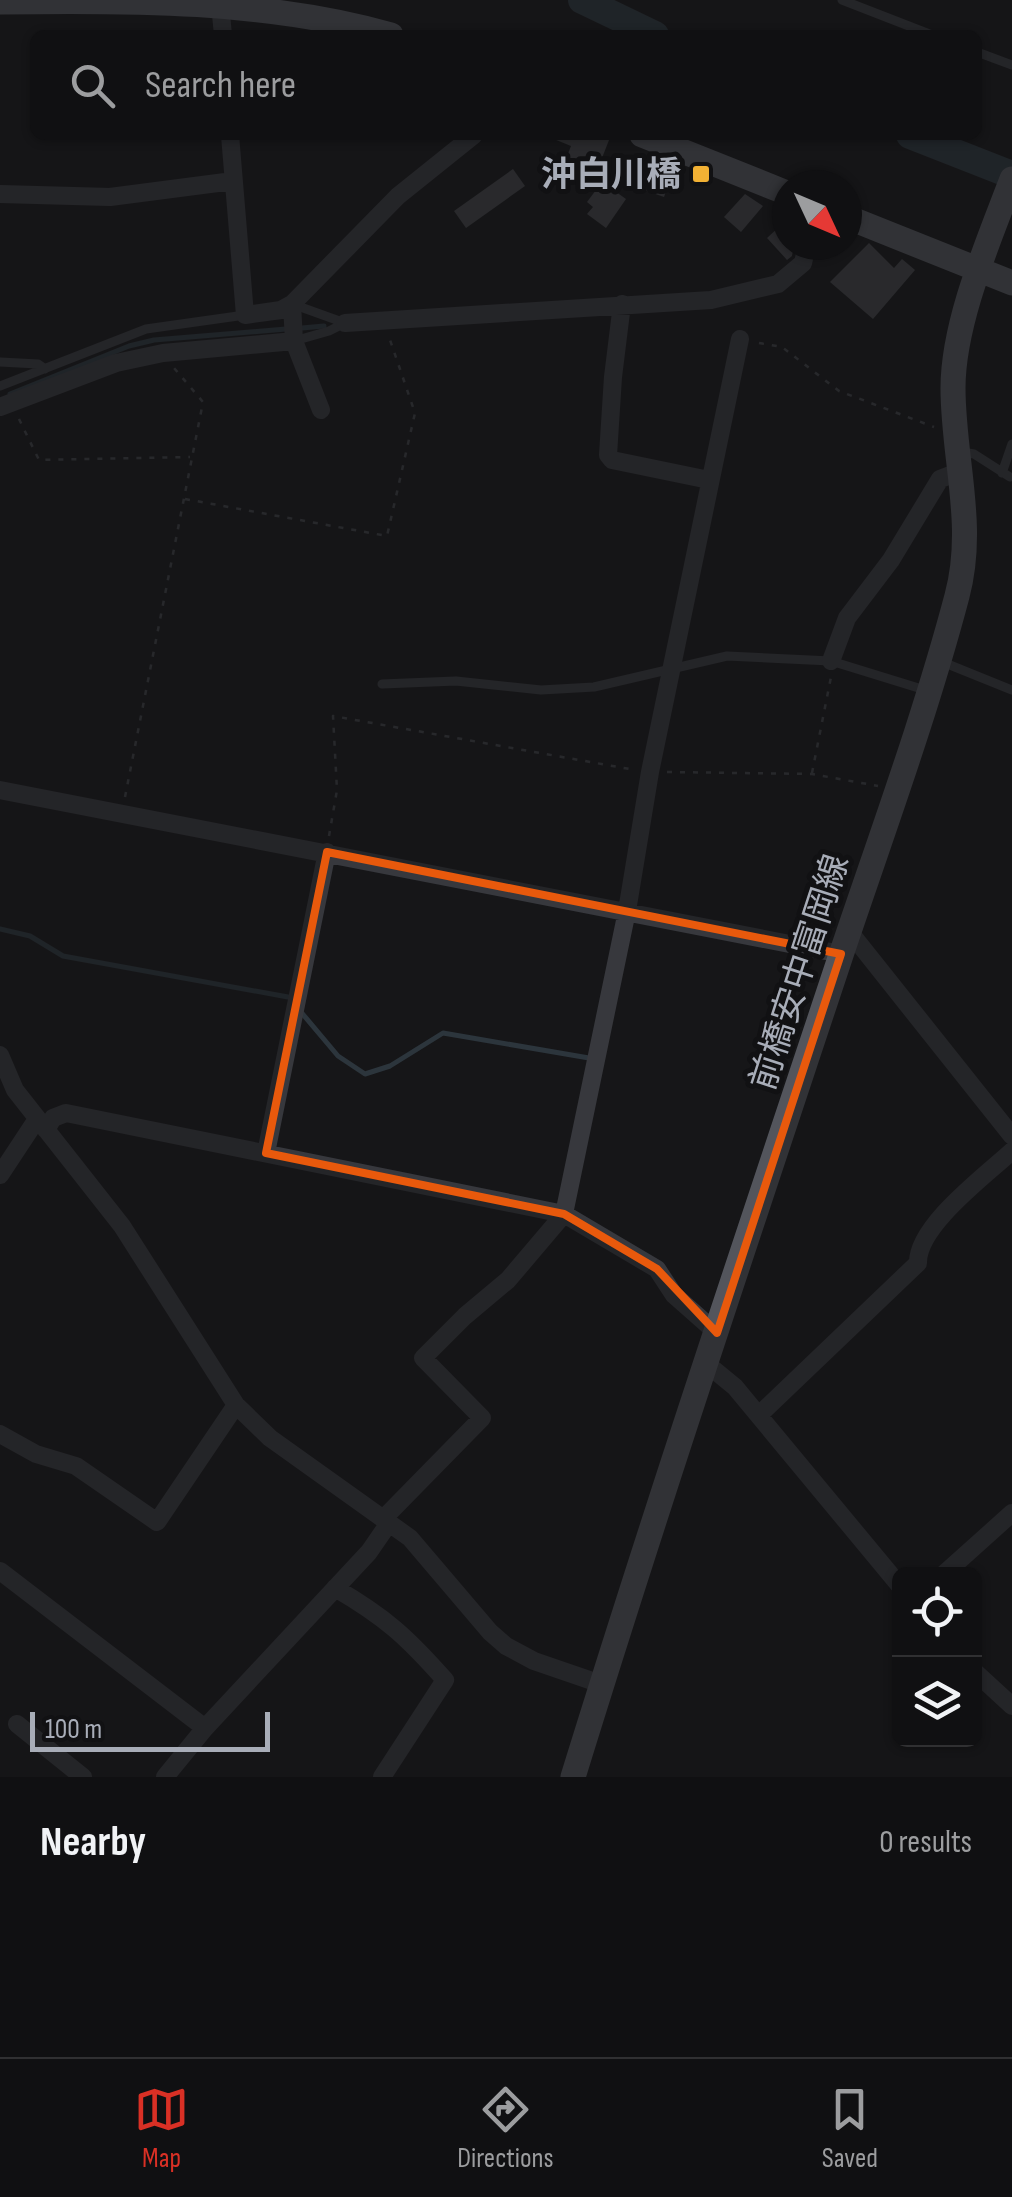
<!DOCTYPE html>
<html lang="en">
<head>
<meta charset="utf-8">
<style>
	body { margin:0; font-family:"Sofia Sans Condensed","Noto Sans JP",sans-serif; background:#19191b; color:#f1f3f6 }
	.controls { position:absolute; right:30px; bottom:30px; display:grid; overflow:hidden; border-radius:15px; box-shadow:0 2px 8px #0004 }
	.controls button { width:90px; height:90px; display:grid; place-items:center; padding:0; border:0; border-bottom:2px solid #303032; background:#101012; color:#f1f3f6; font:50px sans-serif }
	.compass { position:absolute; left:772px; top:170px; width:90px; height:90px; border-radius:50%; background:#101012; box-shadow:0 2px 8px #0004; rotate:134deg }
	.scale { position:absolute; left:30px; bottom:25px; width:240px; box-sizing:border-box; padding-left:10px; border:5px solid #a8adb8; border-top:0; font-size:28px; line-height:35px; white-space:nowrap; color:#a8adb8; -webkit-text-stroke:8px #111113; paint-order:stroke }
	.list { margin:0; padding:0; list-style:none }
	h2 { display:flex; justify-content:space-between; align-items:center; height:130px; margin:0; padding:0 40px; font-size:42px }
	h2 small { font-size:32px; font-weight:400; color:#9c9d9f }
	.icon { flex:none; width:55px; height:55px; fill:none; stroke:currentColor; stroke-width:2; stroke-linecap:round; stroke-linejoin:round }
	.map { position:relative; flex:none; width:1012px; height:1777px; overflow:hidden }
	.search { position:absolute; background:#101012; box-shadow:0 2px 8px #0004; left:30px; right:30px; top:30px; height:110px; display:flex; align-items:center; gap:25px; box-sizing:border-box; padding:0 35px; border-radius:15px; color:#9c9d9f; font-size:38px }
	.sheet { height:280px; background:#101012 }
	nav { display:flex; justify-content:space-around; align-items:center; box-sizing:border-box; height:140px; border-top:2px solid #303032; background:#101012; font-size:28px; color:#9c9d9f }
	nav a { display:grid; justify-items:center; gap:5px }
	nav .on { color:#d93025 }
	.map>svg:first-child { display:block }
</style>
</head>
<body>
<div class="map">
<svg width="1012" height="1777" viewBox="0 0 1012 1777">
	<rect width="100%" height="100%" fill="#161618"/>
	<g fill="none" stroke-linecap="round" stroke-linejoin="round">
		<!-- stream -->
		<path stroke="#2c353c" stroke-width="5" d="M302,328L324,326
			M10,394L129,346L154,340L286,329
			M0,929L30,936L63,956L288,997
			M301,1012L338,1056L365,1074L390,1066L443,1033L589,1058"/>
		<!-- river -->
		<path stroke="#2c353c" stroke-width="28" d="M582,0L655,35
			M910,135L1012,175"/>
	</g>
	<!-- building -->
	<path fill="#404145" d="M544,135H611L591,186L560,174L571,146Z
		M654,162L674,169L664,197L644,190Z
		M513,169L525,186L466,228L454,211Z
		M602,182L626,199L606,228L587,214L593,207L587,202Z
		M745,194L763,206L741,232L724,217Z
		M779,227L787,236V245H794L792,256L787,260L767,238Z
		M869,243L894,268L902,259L915,270L873,319L830,282Z"/>
	<g fill="none" stroke-linecap="round" stroke-linejoin="round">
		<!-- path -->
		<path stroke="#3d3f44" stroke-width="2.5" stroke-dasharray="5 8" stroke-linecap="butt" d="M759,343L782,347L839,391L934,427
			M19,419L39,460L190,457
			M185,499L387,536L415,413L389,337
			M667,772L812,774L878,786
			M812,773L831,677
			M125,797L203,402L174,368
			M329,836L337,790L333,716L635,770"/>
		<!-- lane -->
		<path stroke="#37383d" stroke-width="9" d="M842,0L932,35
			M977,52L1012,65
			M295,305L345,323
			M294,341L329,331L345,323
			M0,362L38,364L45,369
			M0,386L146,329L245,315
			M962,452L974,454L1010,477
			M1002,473L1012,444
			M940,661L1012,690
			M382,684L456,681L541,690L594,687L727,656L831,661L925,690"/>
		<!-- street -->
		<path stroke="#37383d" stroke-width="18" d="M220,4L223,35
			M230,135L245,315L281,310L292,304L398,196L474,135
			M0,194L110,197L233,181
			M292,304L294,341L321,410
			M622,304L613,377L608,455L612,460L709,480
			M345,323L711,300L778,284L803,263L807,245
			M0,407L116,363L163,353L294,341
			M831,661L847,618L891,560L940,479L961,471
			M0,790L841,954
			M849,931L1012,1136
			M0,1055L15,1090L122,1226L236,1405L270,1438L410,1538L490,1632L506,1646L534,1661L601,1684
			M46,1130L53,1118L66,1113L564,1214L657,1269L674,1295L717,1333
			M266,1153L327,852
			M0,1175L37,1119
			M707,1364L735,1387L900,1586
			M759,1415L918,1263C917,1226 986,1175 1012,1151
			M0,1434L36,1454L76,1466L157,1522L236,1405
			M383,1519L482,1418L423,1358L465,1316L508,1280L564,1214L627,911L650,772L740,339
			M0,1571L205,1728
			M944,1574L1012,1513
			M335,1588C385,1617 407,1637 445,1680L382,1777
			M974,1671L1012,1706
			M17,1724L83,1777
			M165,1777L205,1728L369,1552L389,1523"/>
		<!-- primary -->
		<path stroke="#53555c" stroke-width="25" d="M0,2C129,0 268,0 391,35
			M642,135L787,193
			M847,217L1012,283
			M573,1777C658,1502 750,1229 841,955C881,836 925,717 957,596C976,525 953,459 953,388C953,322 989,240 1012,179"/>
	</g>
	<!-- marked area -->
	<path d="M0 0H1012V1777H0ZM327,852L841,954L717,1333L657,1269L564,1214L266,1153Z" fill="#161618" fill-opacity=".55" fill-rule="evenodd"/>
	<path fill="none" stroke="#e8590c" stroke-width="8" stroke-linejoin="round" d="M327,852L841,954L717,1333L657,1269L564,1214L266,1153Z"/>
	<!-- markers -->
	<rect fill="#f2b134" stroke="#111113" stroke-width="4" x="691" y="164" width="20" height="20" rx="5"/>
	<g text-anchor="middle" stroke-width="10" stroke-linejoin="round" paint-order="stroke">
		<!-- poi labels -->
		<g font-size="35" font-weight="bold" fill="#a8adb8" stroke="#111113" text-anchor="end">
			<text x="681" y="186">沖白川橋</text>
		</g>
		<!-- street labels -->
		<g font-size="35" fill="#a8adb8" stroke="#111113">
			<text transform="translate(799 972) rotate(-72)" y="12">前橋安中富岡線</text>
		</g>
	</g>
</svg>
<div class="controls">
<button><svg class="icon" aria-label="locate" viewBox="0 0 24 24"><circle cx="12" cy="12" r="6"/><path d="M12 2v4M12 18v4M2 12h4M18 12h4"/></svg></button>
<button><svg class="icon" aria-label="layers" viewBox="0 0 24 24"><path d="M12 4l9 5-9 5-9-5zM3 14l9 5 9-5"/></svg></button>
</div>
<svg class="compass" viewBox="-18 -18 36 36"><path d="M0-13l5 13h-10z" fill="#e53935"/><path d="M0 13l5-13h-10z" fill="#9c9d9f"/></svg>
<div class="scale">100 m</div>
<div class="search"><svg class="icon" aria-label="search" viewBox="0 0 24 24"><circle cx="10" cy="10" r="6"/><path d="M15 15l6 6"/></svg>Search here</div>
</div>
<section class="sheet">
<h2>Nearby<small>0 results</small></h2>
<ul class="list">
</ul>
</section>
<nav>
<a class="on"><svg class="icon" aria-label="map" viewBox="0 0 24 24"><path d="M3 6l6-2 6 2 6-2v14l-6 2-6-2-6 2zM9 4v14M15 6v14"/></svg>Map</a>
<a><svg class="icon" aria-label="directions" viewBox="0 0 24 24"><path d="M12 3l9 9-9 9-9-9zM9 14v-3h6M13 9l2 2-2 2"/></svg>Directions</a>
<a><svg class="icon" aria-label="saved" viewBox="0 0 24 24"><path d="M7 4h10v16l-5-4-5 4z"/></svg>Saved</a>
</nav>
</body>
</html>
